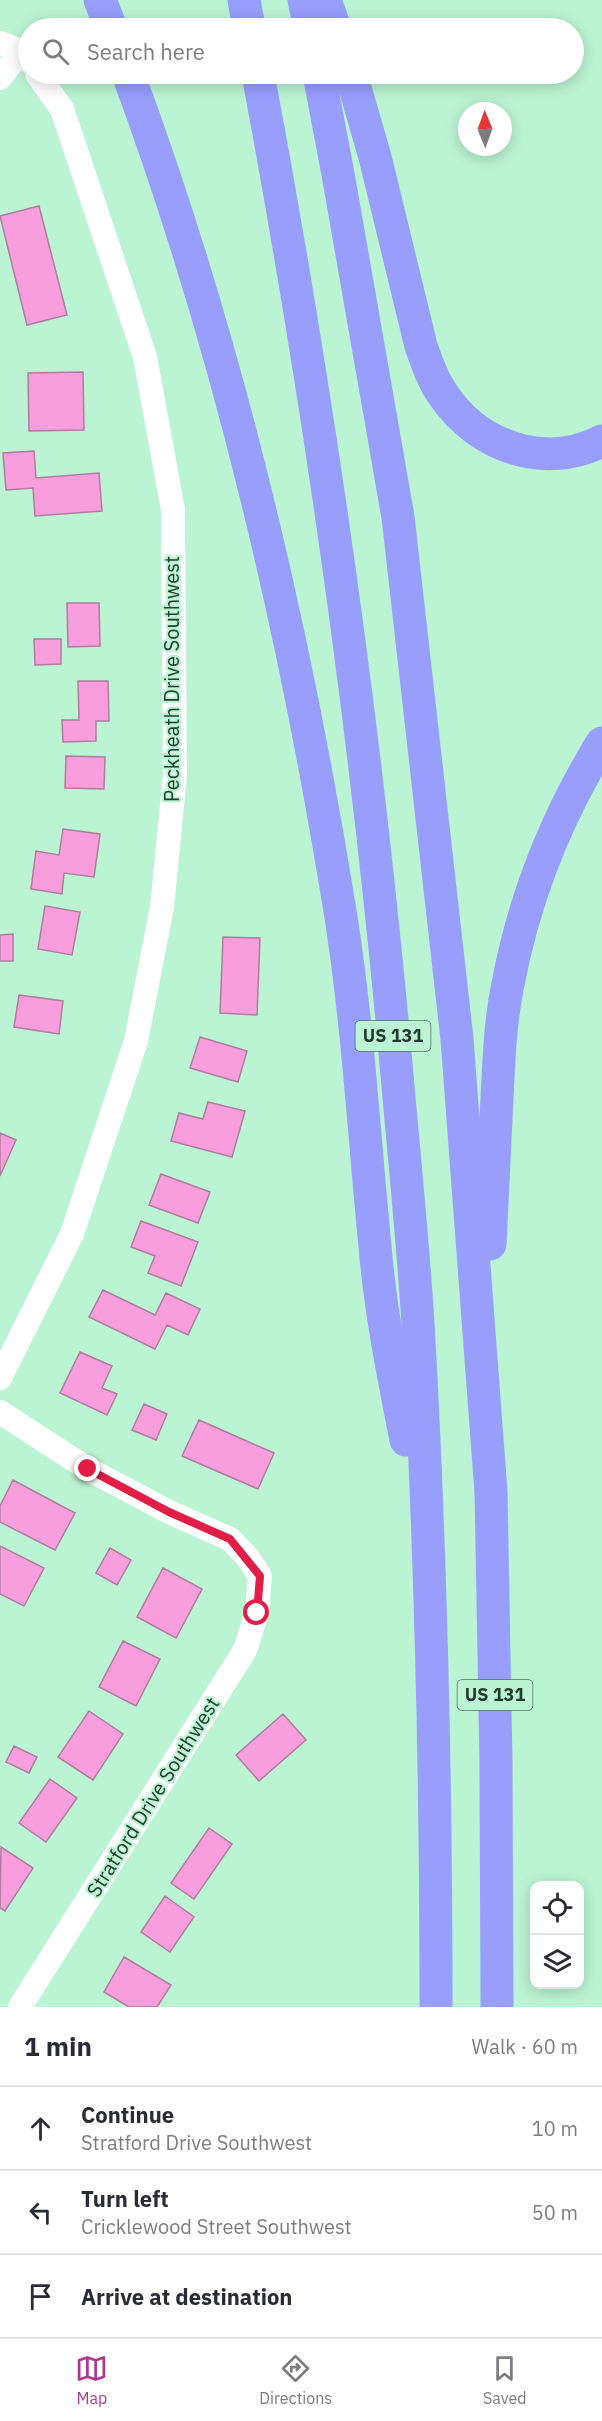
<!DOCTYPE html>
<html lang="en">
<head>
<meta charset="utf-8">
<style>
	body { margin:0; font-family:"IBM Plex Sans",sans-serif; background:#f7f7f7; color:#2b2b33 }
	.controls { position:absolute; right:18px; bottom:18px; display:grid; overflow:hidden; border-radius:12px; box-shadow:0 3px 15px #0003 }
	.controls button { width:54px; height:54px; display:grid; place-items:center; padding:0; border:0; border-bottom:2px solid #e1e1e2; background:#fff; color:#2b2b33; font:30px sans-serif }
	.compass { position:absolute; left:458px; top:102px; width:54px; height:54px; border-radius:50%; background:#fff; box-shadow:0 3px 15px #0003; rotate:359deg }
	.stop { position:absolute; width:18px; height:18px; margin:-14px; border:4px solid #e11d48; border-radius:50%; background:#fff }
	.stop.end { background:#e11d48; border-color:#fff; box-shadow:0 2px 6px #0008 }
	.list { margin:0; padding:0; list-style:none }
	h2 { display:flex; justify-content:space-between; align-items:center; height:78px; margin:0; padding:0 24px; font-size:26px }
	h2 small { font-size:20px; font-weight:400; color:#7c7c81 }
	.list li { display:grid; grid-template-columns:39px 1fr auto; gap:18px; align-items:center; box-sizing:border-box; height:84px; padding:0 24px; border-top:2px solid #e1e1e2 }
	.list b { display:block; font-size:22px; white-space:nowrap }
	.list p { margin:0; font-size:20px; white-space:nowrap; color:#7c7c81 }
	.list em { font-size:20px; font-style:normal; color:#7c7c81 }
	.icon { flex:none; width:33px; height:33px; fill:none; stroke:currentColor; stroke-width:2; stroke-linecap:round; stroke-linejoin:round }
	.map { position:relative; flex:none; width:602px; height:2007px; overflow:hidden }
	.search { position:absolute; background:#fff; box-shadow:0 3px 15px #0003; left:18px; right:18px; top:18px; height:66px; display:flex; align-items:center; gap:15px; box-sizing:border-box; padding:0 21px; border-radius:33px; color:#7c7c81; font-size:22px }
	.sheet { height:330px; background:#fff }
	nav { display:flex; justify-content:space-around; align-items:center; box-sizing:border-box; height:84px; border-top:2px solid #e1e1e2; background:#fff; font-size:16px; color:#7c7c81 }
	nav a { display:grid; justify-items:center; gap:3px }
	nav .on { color:#ae3890 }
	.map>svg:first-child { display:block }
</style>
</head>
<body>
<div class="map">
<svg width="602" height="2007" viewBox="0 0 602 2007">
	<rect width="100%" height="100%" fill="#bbf4d3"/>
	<!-- building -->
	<path fill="#f99edc" stroke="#ae7d9e" stroke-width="1.5" d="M39,206L67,315L27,325L0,216Z
		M83,372L84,430L29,431L28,373Z
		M34,451L36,478L99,473L102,511L35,516L33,488L6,490L3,453Z
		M67,603H99L100,646L68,647Z
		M34,639H61V664L35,665Z
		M78,681H108L109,721H96V741L63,742L62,720H79Z
		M66,756L105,757L104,789L65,788Z
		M63,829L100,834L94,877L64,873L62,894L31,889L36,851L59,855Z
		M45,906L80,912L72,955L38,949Z
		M13,934V961H0V935Z
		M223,937L260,938L257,1015L220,1013Z
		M19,995L63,1001L59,1034L14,1027Z
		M200,1037L247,1051L238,1082L190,1068Z
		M208,1102L245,1111L232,1157L171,1141L179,1113L203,1119Z
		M0,1133L16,1140L0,1176Z
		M161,1174L210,1192L198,1223L149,1205Z
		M141,1221L198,1242L181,1286L148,1273L155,1256L131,1247Z
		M103,1290L155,1315L166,1293L200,1309L188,1335L167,1325L155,1349L89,1317Z
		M80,1352L112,1366L102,1388L117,1394L107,1415L60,1393Z
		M144,1404L167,1414L156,1440L132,1430Z
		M199,1420L274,1453L258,1489L182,1456Z
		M13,1480L75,1513L55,1550L0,1522V1506Z
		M0,1546L44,1568L24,1606L0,1594Z
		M110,1548L131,1560L117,1585L96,1573Z
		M163,1568L202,1589L176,1638L137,1617Z
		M123,1641L160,1659L136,1706L99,1687Z
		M89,1711L123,1734L93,1780L58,1757Z
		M283,1714L306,1740L259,1781L236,1755Z
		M14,1746L37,1757L29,1773L6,1762Z
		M50,1779L77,1798L46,1842L19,1823Z
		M209,1828L232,1844L194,1899L171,1883Z
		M1,1847L33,1868L5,1911L0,1908Z
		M165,1896L194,1917L170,1952L141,1932Z
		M124,1957L171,1985L157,2007H129L104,1992Z"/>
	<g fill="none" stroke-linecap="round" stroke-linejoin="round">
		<!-- minor -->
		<path stroke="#fff" stroke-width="24" d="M0,43L21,51L28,61
			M0,78L21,51
			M0,1378L72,1234L136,1041L162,907L175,775L173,510L145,357L62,109L37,74
			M0,1412L88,1469L169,1512L230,1539L248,1558L260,1576L257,1613L245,1650L20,2007"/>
		<!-- motorway -->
		<path stroke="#979efc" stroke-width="33" d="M100,0L111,28
			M244,0L249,28
			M304,0L310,28
			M325,0L335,28
			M128,74C229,346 295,631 341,917C359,1033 365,1150 377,1267C383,1325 395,1383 406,1440
			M258,74C318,394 364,716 394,1041C402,1135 412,1229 418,1323C431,1551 436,1779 436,2007
			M319,74L338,174L398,517L457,1039L491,1492L496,1763L497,2007
			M351,74L375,157L421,346C427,363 433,381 444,396C479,447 545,470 602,441
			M490,1244C492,1195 495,1147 497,1098C499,1060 500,1022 508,984C524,899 557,816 602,743"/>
	</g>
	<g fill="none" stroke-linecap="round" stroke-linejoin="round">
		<!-- route -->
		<path stroke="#e11d48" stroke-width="8" d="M88,1469L169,1512L230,1539L260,1576L257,1613"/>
	</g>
	<g text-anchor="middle" stroke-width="4.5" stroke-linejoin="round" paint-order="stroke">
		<!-- shield labels -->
		<g fill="#bbf4d3" stroke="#517260" stroke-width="1.5">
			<rect x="355.5" y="1021" width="75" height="30" rx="4.5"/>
			<rect x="457.5" y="1680" width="75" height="30" rx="4.5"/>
		</g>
		<g font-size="18" font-weight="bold" fill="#243b2e">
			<text x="393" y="1042">US 131</text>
			<text x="495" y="1701">US 131</text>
		</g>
		<!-- street labels -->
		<g font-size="20" fill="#243b2e" stroke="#bbf4d3">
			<text transform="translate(172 679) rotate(-90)" y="7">Peckheath Drive Southwest</text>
			<text transform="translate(153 1797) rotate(-58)" y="7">Stratford Drive Southwest</text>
		</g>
	</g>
</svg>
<div class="controls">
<button><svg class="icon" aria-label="locate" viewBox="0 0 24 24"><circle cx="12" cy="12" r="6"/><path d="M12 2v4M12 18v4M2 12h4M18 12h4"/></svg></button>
<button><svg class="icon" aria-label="layers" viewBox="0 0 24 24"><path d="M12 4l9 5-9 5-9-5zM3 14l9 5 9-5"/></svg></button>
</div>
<svg class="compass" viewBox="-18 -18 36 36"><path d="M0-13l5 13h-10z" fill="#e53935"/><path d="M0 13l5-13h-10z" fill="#7c7c81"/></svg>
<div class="stop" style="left:257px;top:1613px"></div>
<div class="stop end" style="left:88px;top:1469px"></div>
<div class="search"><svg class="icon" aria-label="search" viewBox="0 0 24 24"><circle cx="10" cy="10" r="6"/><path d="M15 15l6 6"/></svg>Search here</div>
</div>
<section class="sheet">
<h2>1 min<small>Walk · 60 m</small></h2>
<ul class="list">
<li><svg class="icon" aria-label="ahead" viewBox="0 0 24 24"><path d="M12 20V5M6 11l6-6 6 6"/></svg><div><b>Continue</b><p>Stratford Drive Southwest</p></div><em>10 m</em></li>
<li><svg class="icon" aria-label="left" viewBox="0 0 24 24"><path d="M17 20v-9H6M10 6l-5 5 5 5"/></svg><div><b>Turn left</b><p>Cricklewood Street Southwest</p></div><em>50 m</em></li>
<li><svg class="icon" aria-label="arrive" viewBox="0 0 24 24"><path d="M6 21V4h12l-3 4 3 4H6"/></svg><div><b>Arrive at destination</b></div></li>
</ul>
</section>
<nav>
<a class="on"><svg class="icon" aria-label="map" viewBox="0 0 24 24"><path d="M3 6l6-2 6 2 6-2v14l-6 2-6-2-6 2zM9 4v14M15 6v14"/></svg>Map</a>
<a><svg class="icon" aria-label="directions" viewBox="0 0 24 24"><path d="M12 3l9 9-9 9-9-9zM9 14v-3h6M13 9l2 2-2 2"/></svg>Directions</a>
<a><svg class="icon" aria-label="saved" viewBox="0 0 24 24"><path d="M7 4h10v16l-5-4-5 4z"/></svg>Saved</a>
</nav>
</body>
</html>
